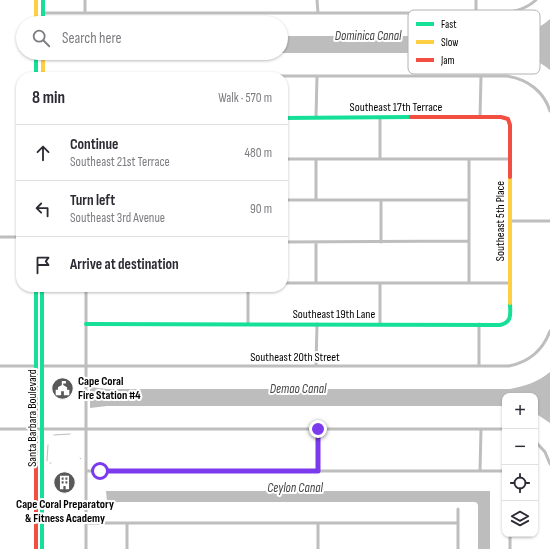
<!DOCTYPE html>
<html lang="en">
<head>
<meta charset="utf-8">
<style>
	body { margin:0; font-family:"Sofia Sans Condensed",sans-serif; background:#f7f7f7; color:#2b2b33 }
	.controls { position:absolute; right:12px; bottom:12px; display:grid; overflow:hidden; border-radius:8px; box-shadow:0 1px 3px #0004 }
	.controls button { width:36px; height:36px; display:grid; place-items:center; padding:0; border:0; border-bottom:1px solid #e1e1e2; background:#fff; color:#2b2b33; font:20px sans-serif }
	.stop { position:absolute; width:12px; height:12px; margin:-9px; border:3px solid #7c3aed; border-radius:50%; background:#fff }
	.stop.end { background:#7c3aed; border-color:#fff; box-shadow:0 1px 4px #0008 }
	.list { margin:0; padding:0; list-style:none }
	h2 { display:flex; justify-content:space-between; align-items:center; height:52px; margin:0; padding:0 16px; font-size:17px }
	h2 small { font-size:13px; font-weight:400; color:#7c7c81 }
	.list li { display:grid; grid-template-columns:26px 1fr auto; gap:12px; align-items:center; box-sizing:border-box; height:56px; padding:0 16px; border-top:1px solid #e1e1e2 }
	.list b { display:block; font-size:15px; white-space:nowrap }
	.list p { margin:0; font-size:13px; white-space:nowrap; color:#7c7c81 }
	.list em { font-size:13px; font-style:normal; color:#7c7c81 }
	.icon { flex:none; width:22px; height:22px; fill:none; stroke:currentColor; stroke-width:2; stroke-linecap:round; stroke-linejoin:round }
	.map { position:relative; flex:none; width:550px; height:549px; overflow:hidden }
	.search { position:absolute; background:#fff; box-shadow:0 1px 3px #0004; left:16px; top:16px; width:272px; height:44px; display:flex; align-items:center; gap:10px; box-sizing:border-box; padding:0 14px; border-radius:22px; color:#7c7c81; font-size:15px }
	.panel { position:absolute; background:#fff; box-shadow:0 1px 3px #0004; left:16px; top:72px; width:272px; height:220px; border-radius:16px }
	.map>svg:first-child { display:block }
</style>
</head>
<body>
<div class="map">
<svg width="550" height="549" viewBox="0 0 550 549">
	<rect width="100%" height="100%" fill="#fff"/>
	<!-- water -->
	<path fill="#bdbdbd" d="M550,19V70C539,61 527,56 514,53H281V36H507C523,35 538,30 550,19Z
		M550,372V423L535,413V396H505V406H107L90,408V387L107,389H510C525,386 538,382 550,372Z
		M106,491H490V549H478V505L477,503L475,502H107Z"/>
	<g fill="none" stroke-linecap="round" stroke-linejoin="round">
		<!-- stream -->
		<path stroke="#bdbdbd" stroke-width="1" d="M54,435L70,434
			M28,437L29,436
			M80,458L81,459
			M47,461L48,445
			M50,463H51"/>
		<!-- street -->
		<path stroke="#bebebe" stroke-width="3" d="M85,0V12
			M317,0L318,13
			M476,12V0
			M43,13H498C513,12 525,10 536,0
			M43,76H507C528,79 544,92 550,111
			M316,117L317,76
			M480,117L481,76
			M283,159H510
			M380,159V118
			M469,159V283
			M283,200H469
			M316,200V159
			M381,200V242
			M510,221H550
			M0,237H21
			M283,242L469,241
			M316,242V283
			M283,283H510
			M380,283V324
			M248,324V287
			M479,324V366
			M0,366H36
			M42,366H509C529,362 543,350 550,331
			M316,366L317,324
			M0,429H505
			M535,441L545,452L550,464
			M86,471H505
			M318,471V429
			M480,471L481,429
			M458,509V549
			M86,523H458
			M127,523V549
			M318,523V549
			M86,549V287
			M510,549V534"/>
		<!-- fast -->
		<path stroke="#16e098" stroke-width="4" d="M43,0V23
			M36,53V77
			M283,118L411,117
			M36,287V388
			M42,287V549
			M86,324L500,325C513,322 510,313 510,303"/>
		<!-- slow -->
		<path stroke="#ffcf43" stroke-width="4" d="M36,0V23
			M43,53V77
			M510,177V303"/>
		<!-- jam -->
		<path stroke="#f24e42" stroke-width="4" d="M411,117H501L508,119L510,125V177
			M36,388V549"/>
	</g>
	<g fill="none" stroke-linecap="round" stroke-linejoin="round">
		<!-- route -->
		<path stroke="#7c3aed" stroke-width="5" d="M100,471H318V429"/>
	</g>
	<!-- icons -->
	<defs>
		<symbol id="civic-disc" viewBox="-11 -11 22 22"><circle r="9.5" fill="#595959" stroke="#fff"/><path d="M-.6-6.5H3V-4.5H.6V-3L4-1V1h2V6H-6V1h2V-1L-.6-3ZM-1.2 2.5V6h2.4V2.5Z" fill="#fff"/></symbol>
		<symbol id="building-disc" viewBox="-11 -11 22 22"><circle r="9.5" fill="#595959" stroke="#fff"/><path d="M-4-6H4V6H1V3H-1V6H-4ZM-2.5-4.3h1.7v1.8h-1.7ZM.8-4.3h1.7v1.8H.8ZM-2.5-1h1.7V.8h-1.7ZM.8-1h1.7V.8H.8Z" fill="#fff"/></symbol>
	</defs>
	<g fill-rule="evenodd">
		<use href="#civic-disc" x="50" y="376" width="25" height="25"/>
		<use href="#building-disc" x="52" y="470" width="25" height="25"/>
	</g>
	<g text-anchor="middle" stroke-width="4" stroke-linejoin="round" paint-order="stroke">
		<!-- street labels -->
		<g font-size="12" fill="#000" stroke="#fff">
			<text x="396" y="111">Southeast 17th Terrace</text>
			<text transform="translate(500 221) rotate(-90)" y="4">Southeast 5th Place</text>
			<text x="334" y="318">Southeast 19th Lane</text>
			<text x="295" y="361">Southeast 20th Street</text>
			<text transform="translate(32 418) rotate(-90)" y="4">Santa Barbara Boulevard</text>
		</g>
		<!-- poi labels -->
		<g font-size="12" font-weight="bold" fill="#000" stroke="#fff" text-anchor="start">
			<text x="78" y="385">Cape Coral<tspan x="78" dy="14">Fire Station #4</tspan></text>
			<text x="65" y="508" text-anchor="middle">Cape Coral Preparatory<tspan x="65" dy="14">&amp; Fitness Academy</tspan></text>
		</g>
		<!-- water labels -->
		<g font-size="13" font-style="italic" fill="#424242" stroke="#fff">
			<text x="368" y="40">Dominica Canal</text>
			<text x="298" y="393">Demao Canal</text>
			<text x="295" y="492">Ceylon Canal</text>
		</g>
	</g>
	<!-- legend -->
	<rect x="408" y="10" width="132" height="64" rx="6" fill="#fff" stroke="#b2b2b2" stroke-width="1"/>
	<rect x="416" y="22" width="18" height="4" fill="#16e098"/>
	<rect x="416" y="40" width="18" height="4" fill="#ffcf43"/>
	<rect x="416" y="58" width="18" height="4" fill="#f24e42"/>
	<g font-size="11" fill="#000">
		<text x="441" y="28">Fast</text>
		<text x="441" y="46">Slow</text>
		<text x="441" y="64">Jam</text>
	</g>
</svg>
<div class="controls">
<button>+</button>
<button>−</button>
<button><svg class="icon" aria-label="locate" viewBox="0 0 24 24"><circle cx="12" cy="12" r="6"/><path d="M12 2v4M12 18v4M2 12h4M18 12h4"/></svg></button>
<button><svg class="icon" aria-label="layers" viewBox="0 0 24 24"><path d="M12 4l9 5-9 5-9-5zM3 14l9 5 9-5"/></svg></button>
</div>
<div class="stop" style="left:100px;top:471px"></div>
<div class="stop end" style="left:318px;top:429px"></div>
<div class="search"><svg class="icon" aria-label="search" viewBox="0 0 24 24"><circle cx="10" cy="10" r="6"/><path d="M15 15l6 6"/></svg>Search here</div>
<section class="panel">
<h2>8 min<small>Walk · 570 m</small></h2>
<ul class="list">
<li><svg class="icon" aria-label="ahead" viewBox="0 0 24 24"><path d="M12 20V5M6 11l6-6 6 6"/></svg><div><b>Continue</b><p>Southeast 21st Terrace</p></div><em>480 m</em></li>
<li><svg class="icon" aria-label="left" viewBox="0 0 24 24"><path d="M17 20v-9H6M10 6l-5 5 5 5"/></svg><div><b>Turn left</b><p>Southeast 3rd Avenue</p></div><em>90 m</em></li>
<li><svg class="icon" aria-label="arrive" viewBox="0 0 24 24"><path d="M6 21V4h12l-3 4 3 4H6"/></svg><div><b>Arrive at destination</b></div></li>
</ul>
</section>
</div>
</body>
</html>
